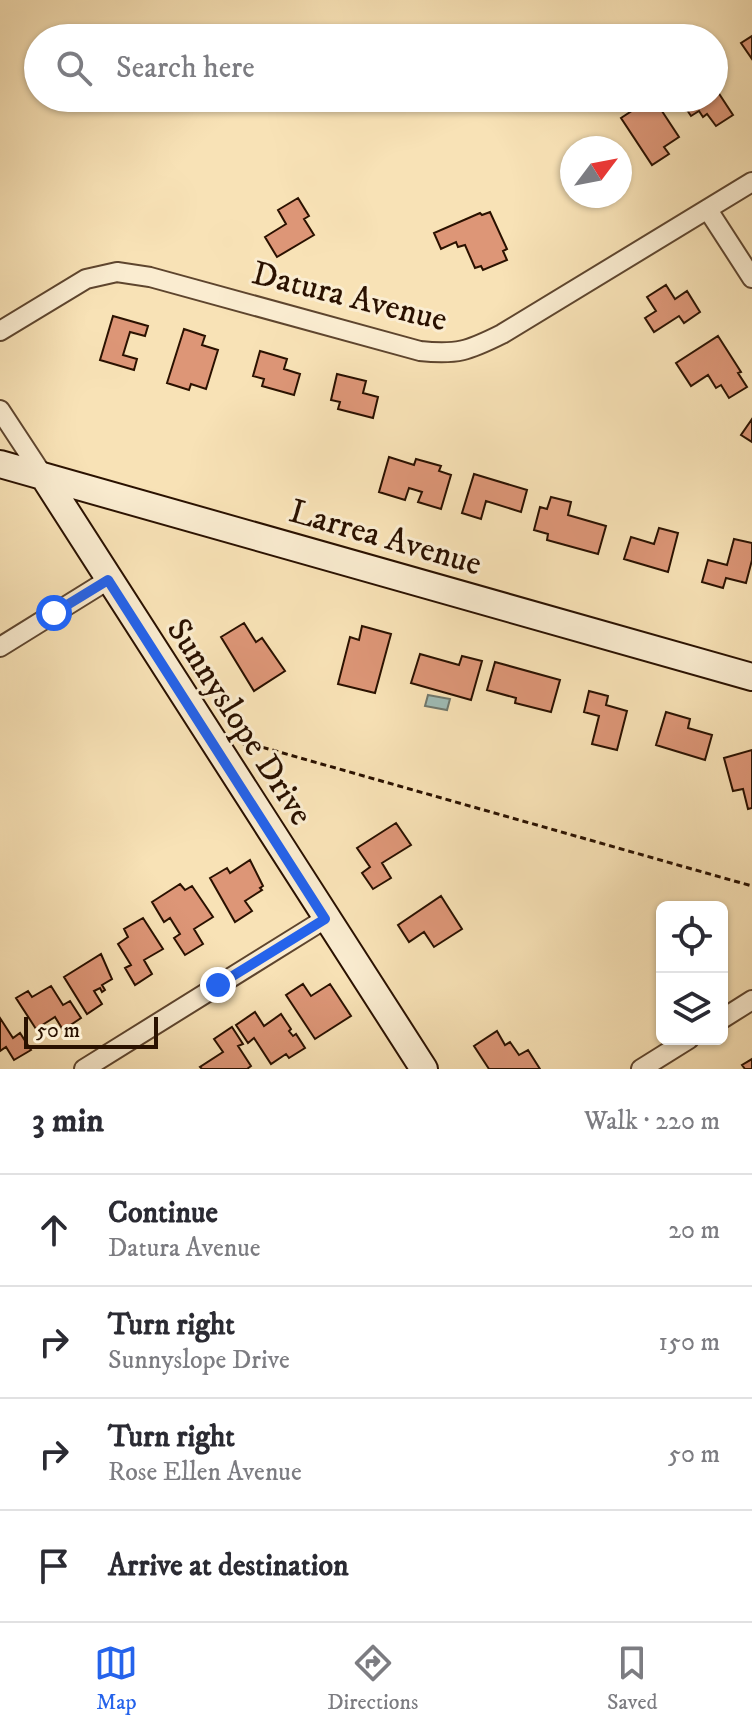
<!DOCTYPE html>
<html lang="en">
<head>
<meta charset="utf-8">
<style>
	body { margin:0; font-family:"IM FELL DW Pica",serif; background:#f7f7f7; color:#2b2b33 }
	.controls { position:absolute; right:24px; bottom:24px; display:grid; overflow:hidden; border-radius:12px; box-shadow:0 2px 6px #0004 }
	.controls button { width:72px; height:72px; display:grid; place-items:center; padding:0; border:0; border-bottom:2px solid #e1e1e2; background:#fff; color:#2b2b33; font:40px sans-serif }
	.compass { position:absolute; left:560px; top:136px; width:72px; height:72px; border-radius:50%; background:#fff; box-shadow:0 2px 6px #0004; rotate:58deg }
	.scale { position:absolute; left:24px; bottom:20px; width:134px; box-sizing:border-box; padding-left:8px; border:4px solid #2a1100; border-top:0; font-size:22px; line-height:28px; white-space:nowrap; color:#2a1100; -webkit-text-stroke:6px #faecd0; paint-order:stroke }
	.stop { position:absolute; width:24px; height:24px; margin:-18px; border:6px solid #2563eb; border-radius:50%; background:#fff }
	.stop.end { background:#2563eb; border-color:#fff; box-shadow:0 2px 8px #0008 }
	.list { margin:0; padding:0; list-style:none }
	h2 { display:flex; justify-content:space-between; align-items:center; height:104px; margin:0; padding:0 32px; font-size:34px }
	h2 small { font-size:26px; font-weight:400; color:#7c7c81 }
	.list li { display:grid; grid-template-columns:52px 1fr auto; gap:24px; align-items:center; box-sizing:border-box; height:112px; padding:0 32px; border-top:2px solid #e1e1e2 }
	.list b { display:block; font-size:30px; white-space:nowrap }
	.list p { margin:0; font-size:26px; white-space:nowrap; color:#7c7c81 }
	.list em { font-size:26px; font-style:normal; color:#7c7c81 }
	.icon { flex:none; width:44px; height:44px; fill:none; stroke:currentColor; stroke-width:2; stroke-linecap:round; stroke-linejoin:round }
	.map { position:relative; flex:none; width:752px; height:1069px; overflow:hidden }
	.search { position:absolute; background:#fff; box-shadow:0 2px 6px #0004; left:24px; right:24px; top:24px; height:88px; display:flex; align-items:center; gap:20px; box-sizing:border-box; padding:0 28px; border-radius:44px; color:#7c7c81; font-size:30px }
	.sheet { height:552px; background:#fff }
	nav { display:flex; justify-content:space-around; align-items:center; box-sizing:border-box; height:112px; border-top:2px solid #e1e1e2; background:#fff; font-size:22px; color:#7c7c81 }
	nav a { display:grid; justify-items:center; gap:4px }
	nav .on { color:#2563eb }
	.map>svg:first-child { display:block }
</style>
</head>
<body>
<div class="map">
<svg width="752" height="1069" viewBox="0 0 752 1069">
	<rect width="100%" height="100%" fill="#f8e2b6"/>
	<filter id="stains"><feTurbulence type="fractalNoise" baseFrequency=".0025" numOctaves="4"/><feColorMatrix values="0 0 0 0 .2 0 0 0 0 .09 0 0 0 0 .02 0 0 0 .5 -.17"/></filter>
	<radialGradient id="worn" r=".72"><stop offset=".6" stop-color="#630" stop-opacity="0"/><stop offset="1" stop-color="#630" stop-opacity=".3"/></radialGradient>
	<!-- water -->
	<path fill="#9fbcb6" stroke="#70786d" stroke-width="2" d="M428,695L450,699L447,710L425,706Z"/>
	<!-- building -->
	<path fill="#dd9677" stroke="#2a1100" stroke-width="2" d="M752,36V59L741,43Z
		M714,86L733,115L716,126L707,114L703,117L699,111L691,116L679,98H714Z
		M656,102L679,137L664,147L669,154L652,165L621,118L641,105L644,110Z
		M298,198L309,216L304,219L314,235L277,257L265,237L286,224L278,210Z
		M490,212L507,249L503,251L507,260L483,270L481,266L475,268L465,245L458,247L456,242L441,249L434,233L480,213L482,215Z
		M666,285L675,299L687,291L700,312L684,323L679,316L654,332L645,318L656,311L647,297Z
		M113,316L148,326L145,336L130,332L123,355L137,359L134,370L100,360Z
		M184,329L205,336L202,345L218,350L206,389L191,384L189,390L167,383Z
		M718,336L741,372L738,373L747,387L729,398L721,385L716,388L708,375L691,386L676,363Z
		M260,351L287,359L284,369L300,374L294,395L262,386L264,379L253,376Z
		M337,374L366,381L363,393L378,397L373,418L338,409L340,402L331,400Z
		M752,419V442L741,435Z
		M389,457L414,465L416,459L441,466L439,471L451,475L441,509L418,502L422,492L409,488L405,500L379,492Z
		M474,474L527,490L521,512L486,501L481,519L462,513Z
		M551,497L571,502L568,515L606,526L598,554L547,540L548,534L534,530L540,507L547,509Z
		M659,528L678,533L668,572L624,559L631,537L654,544Z
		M734,539L752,543V560L746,583L726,578L723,588L702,582L708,560L727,565Z
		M244,623L256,642L262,638L285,671L254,691L221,637Z
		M362,626L391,634L375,693L338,684L350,637L359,640Z
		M420,654L459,665L462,656L482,661L471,700L411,683Z
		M495,662L560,680L551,712L515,703L516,698L487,690Z
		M589,691L608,696L606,705L627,711L617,750L592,744L599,716L584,712Z
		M666,712L690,719L688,728L712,735L705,760L656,745Z
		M752,750V808L748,809L743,789L733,791L724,758Z
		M396,823L411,845L382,863L391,878L373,889L362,873L370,867L357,848Z
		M250,860L263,886L260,888L262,890L245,901L252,911L235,922L210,878L227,868L230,873Z
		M180,884L185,890L192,886L213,917L194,929L203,944L185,955L174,938L180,934L170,918L164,922L152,902Z
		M441,896L462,929L434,947L424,932L409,942L398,925Z
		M143,918L163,949L144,960L152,974L135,985L125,968L131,965L118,944L128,937L124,929Z
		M101,954L112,979L102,985L105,990L102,992L100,988L94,991L102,1004L87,1014L64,977Z
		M303,984L311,996L330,984L351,1016L315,1039L286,995Z
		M51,986L63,1005L70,1001L81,1018L63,1030L55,1017L36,1029L16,998L28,991L32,997Z
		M255,1012L264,1026L281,1014L291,1029L289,1031L293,1036L296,1034L305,1048L289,1058L286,1054L271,1064L254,1038L248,1043L236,1025Z
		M0,1018L13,1038L20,1033L31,1050L14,1060L6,1047L0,1051Z
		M232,1027L243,1044L238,1046L251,1066L247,1069H202L200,1067L223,1052L214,1039Z
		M497,1031L505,1045L510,1042L519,1055L528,1050L540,1069H489L474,1046Z
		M752,1059V1069H745L742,1065Z"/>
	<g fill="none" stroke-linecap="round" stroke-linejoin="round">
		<defs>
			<path id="street" d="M708,210L752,278
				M0,331L86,279L117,272L150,277L420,351C457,355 468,351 502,334L752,182
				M0,410L44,477
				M0,647L108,580
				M722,1019L752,1000
				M84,1069L325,919
				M641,1069L689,1039"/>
			<path id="secondary" d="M0,464L752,677
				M44,477L424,1069"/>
		</defs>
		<!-- street casing -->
		<use href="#street" stroke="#5e452e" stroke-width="22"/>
		<!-- secondary casing -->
		<use href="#secondary" stroke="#2a1100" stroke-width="30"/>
		<!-- path -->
		<path stroke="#2a1100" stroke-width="3" stroke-dasharray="6 4" stroke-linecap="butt" d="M243,744L258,746L752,886"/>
		<!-- street -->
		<use href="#street" stroke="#faecd0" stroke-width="18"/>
		<!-- secondary -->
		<use href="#secondary" stroke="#faecd0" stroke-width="26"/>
	</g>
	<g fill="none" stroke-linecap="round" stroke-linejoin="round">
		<!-- route -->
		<path stroke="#2563eb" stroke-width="10" d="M54,613L108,580L325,919L218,985"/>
	</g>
	<g text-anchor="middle" stroke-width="6" stroke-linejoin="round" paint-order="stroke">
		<!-- street labels -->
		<g font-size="34" fill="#2a1100" stroke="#faecd0">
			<text transform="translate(350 295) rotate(14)" y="12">Datura Avenue</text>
			<text transform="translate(386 536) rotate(16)" y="12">Larrea Avenue</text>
			<text transform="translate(241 721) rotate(57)" y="12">Sunnyslope Drive</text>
		</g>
	</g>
	<rect width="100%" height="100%" filter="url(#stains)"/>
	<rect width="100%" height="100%" fill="url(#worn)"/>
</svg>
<div class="controls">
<button><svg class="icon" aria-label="locate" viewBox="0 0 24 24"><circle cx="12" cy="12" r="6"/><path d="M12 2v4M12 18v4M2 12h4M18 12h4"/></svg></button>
<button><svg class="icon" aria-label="layers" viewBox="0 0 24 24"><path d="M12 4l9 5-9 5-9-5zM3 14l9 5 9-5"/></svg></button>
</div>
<svg class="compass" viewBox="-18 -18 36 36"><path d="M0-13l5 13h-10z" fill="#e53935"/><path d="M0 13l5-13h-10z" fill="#7c7c81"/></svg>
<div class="scale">50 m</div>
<div class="stop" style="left:54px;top:613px"></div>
<div class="stop end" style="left:218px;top:985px"></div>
<div class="search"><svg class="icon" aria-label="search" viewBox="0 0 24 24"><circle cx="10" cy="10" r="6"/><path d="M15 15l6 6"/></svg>Search here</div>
</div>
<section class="sheet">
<h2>3 min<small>Walk · 220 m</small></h2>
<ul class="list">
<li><svg class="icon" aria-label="ahead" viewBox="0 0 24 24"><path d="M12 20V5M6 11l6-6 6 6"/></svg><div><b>Continue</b><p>Datura Avenue</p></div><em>20 m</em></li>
<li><svg class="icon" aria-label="right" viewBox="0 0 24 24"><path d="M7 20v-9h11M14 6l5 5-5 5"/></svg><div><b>Turn right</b><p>Sunnyslope Drive</p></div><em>150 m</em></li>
<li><svg class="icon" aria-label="right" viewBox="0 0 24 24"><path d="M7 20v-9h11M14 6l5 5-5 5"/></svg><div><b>Turn right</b><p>Rose Ellen Avenue</p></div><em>50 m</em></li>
<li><svg class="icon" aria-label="arrive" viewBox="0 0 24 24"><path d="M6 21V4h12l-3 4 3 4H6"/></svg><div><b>Arrive at destination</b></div></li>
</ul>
</section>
<nav>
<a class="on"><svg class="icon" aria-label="map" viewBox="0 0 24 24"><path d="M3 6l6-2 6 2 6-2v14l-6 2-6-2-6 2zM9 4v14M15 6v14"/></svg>Map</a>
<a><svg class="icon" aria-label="directions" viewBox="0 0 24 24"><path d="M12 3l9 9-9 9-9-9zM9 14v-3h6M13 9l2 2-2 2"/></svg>Directions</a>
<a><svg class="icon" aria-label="saved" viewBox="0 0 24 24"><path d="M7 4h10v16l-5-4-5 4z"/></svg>Saved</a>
</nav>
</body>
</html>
